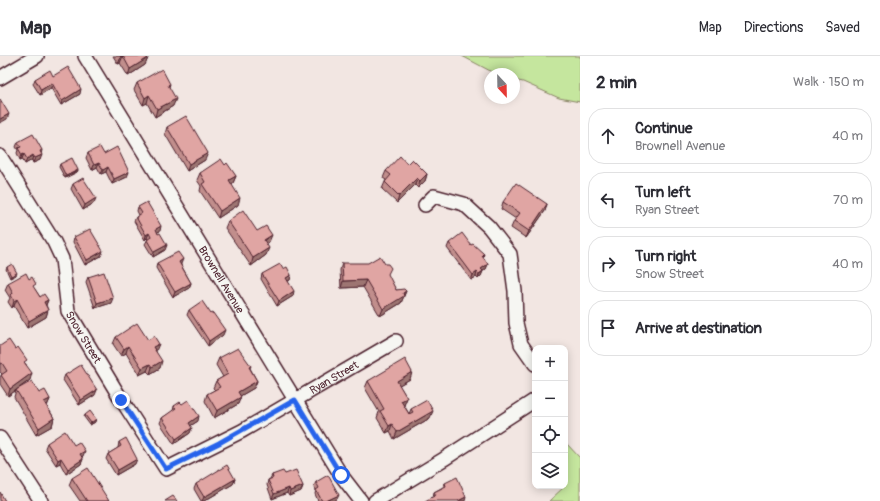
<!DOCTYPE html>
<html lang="en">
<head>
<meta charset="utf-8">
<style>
	body { margin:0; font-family:Pangolin,sans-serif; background:#f7f7f7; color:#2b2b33 }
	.controls { position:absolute; right:12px; bottom:12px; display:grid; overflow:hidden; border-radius:8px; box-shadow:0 2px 10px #0003 }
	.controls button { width:36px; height:36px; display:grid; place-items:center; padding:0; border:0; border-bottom:1px solid #e1e1e2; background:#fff; color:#2b2b33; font:20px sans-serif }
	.compass { position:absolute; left:484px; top:12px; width:36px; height:36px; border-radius:50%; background:#fff; box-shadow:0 2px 10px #0003; rotate:158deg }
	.stop { position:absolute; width:12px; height:12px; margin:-9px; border:3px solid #2563eb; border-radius:50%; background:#fff }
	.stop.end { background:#2563eb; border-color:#fff; box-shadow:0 1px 4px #0008 }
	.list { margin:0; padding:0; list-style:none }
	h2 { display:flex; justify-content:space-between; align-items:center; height:52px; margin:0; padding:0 16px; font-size:17px }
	h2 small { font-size:13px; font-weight:400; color:#7c7c81 }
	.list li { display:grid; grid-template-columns:26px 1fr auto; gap:12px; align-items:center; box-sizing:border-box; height:56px; margin:0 8px 8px; padding:0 8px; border:1px solid #e1e1e2; border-radius:16px }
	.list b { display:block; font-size:15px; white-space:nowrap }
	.list p { margin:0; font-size:13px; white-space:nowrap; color:#7c7c81 }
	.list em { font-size:13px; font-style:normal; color:#7c7c81 }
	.icon { flex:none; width:22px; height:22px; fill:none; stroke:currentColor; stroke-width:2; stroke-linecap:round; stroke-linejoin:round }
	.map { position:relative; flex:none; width:580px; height:445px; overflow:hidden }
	header { display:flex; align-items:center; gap:24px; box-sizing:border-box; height:56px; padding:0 20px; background:#fff; border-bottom:1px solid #e1e1e2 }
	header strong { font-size:19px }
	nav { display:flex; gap:22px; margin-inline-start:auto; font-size:14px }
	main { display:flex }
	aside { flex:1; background:#fff }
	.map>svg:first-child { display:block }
</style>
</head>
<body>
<header>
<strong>Map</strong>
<nav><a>Map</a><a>Directions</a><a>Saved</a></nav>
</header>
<main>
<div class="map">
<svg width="580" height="445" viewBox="0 0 580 445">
	<rect width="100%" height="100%" fill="#f2e6e2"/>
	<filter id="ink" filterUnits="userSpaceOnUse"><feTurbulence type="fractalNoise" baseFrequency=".025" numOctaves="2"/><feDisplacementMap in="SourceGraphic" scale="8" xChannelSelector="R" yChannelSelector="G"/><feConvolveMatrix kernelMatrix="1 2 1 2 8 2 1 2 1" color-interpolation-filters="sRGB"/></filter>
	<g filter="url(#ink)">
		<!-- green -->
		<path fill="#c5e69e" stroke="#888264" d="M462,0H580V46L559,42L523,26L514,24V18H496Z
			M566,387L580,402V445H549L565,430Z"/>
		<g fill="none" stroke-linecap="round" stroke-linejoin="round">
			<defs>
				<g id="minor">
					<path id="s1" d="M85,0L341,419L361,445"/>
					<path d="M0,22L37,0"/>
					<path id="s2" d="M0,100L54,186L62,203L68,255L121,343L166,413L242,375L396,285"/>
					<path d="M425,149L434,140L464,148L489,171L510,198L515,235L516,267L521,288L535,308"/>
					<path d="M0,382L41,445"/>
					<path d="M375,445L444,403L535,344"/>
				</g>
			</defs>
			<!-- minor casing -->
			<use href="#minor" stroke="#4a1f2b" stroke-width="16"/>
			<!-- minor -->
			<use href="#minor" stroke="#f6f6f2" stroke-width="13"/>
		</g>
		<!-- wall -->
		<path fill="#c18e8c" stroke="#4a1f2b" d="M113,0H146L148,2L145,9L128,20L120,7L118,8Z
			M53,20L80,38L61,49L51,32L40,39L33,28L35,23Z
			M137,27L170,28L169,31L173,50L155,61L147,47L143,49L134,34Z
			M167,71L205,104L187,115L165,78Z
			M18,86L42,94L40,104L33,107L32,104L25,108L22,103L20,104L17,97L18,94L16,91Z
			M88,97L104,98L127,121L112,128L106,116L101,118L97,111L92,114L86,102Z
			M60,108L78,114L77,116L65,122L59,111Z
			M407,108L427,118L425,125L418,132L415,129L397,147L382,133L385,126L386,124L383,122L386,115Z
			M225,109L236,120L233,127L231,128L238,149L218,162L200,135L201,130L197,124L200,117Z
			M73,128L94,147L83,154L71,133Z
			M503,146L547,148L545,155L526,182L511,172L514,165L516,163L501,153Z
			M138,151L160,175L157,176L165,194L153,201L145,188L148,183L147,182L145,184L134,165L136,161L139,159L137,155Z
			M228,165L257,175L269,186L266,188V199L251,210L225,172Z
			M74,181L101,200L85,209L73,186Z
			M449,187L471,189L484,198L483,201L488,208L486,213L483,215L481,220L478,223L476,221L471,224L447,192Z
			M157,207L181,208V209L191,227L189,232L173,241L156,212Z
			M342,207L388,220L396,234L406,235L401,247L380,260L363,231L341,232L340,214Z
			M7,211L16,219L10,222L6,213Z
			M283,213L291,219L290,224L288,225L293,240L277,250L261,223L262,218Z
			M88,221L111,247L95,252L86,226Z
			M8,227L34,232L40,241L48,244L46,249L48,254L46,261L27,272L14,250L12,252L8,246L10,242L5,234Z
			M189,254L223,279L208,290L187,259Z
			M116,281L148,284L156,295L160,312L150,318L147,315L139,319L126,297L121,300L113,288Z
			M0,290L26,308L30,324L8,340L0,328V321L2,318L0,316Z
			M219,302L251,310L250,312L257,325L254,332L240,340L238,348L214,362L205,345L207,338L215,334L213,332L216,325L223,321L216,309Z
			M412,316L410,323L399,329L407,342L404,349L409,358L411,353L430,362L394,383L390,375L386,377L377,362L379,356L365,332L368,325Z
			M65,319L95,339L79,349L63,324Z
			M16,334L39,337L50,343L47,350L54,362L52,370L36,379L14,341Z
			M182,348L198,365L190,370V377L174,388L160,367L162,362L173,355L174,350Z
			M85,359L95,366L90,369L84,361Z
			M119,386L135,408L116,419L106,403L108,398L118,392Z
			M47,387L74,389L83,400L82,401L83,403L81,408L66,418L60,407L56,409L45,392Z
			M285,418L303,430L301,435L289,440L287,437L272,443L267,429L268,424L270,423L272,419Z
			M72,422L109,445H80L69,429Z
			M235,423L233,428L204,445H201L194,433L196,428Z
			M316,426L337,443L334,445H318L315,438L316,434L314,430Z
			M445,427L465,445L433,441L434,436L443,431Z"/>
		<!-- shaded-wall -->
		<path fill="#9d7472" stroke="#4a1f2b" d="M123,0L120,7L118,8L121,1Z
			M148,2L145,9L128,20L130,13Z
			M52,27L51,32L40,39L41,34Z
			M81,33L80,38L61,49L62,45Z
			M149,39L147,47L143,49L145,42Z
			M176,43L173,50L155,61L157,53Z
			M9,58L7,63L0,67V63Z
			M208,97L205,104L187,115L189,108Z
			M24,98L22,103L20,104L22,99Z
			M33,99L32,104L25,108L27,103Z
			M42,99L40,104L33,107L35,102Z
			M99,107L97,111L92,114L94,109Z
			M108,111L106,116L101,118L103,114Z
			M78,114L77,116L65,122L66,120Z
			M129,116L127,121L112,128L114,123Z
			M427,118L425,125L418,132L420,125Z
			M236,120L233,127L226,132L229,124Z
			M417,122L415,129L397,147L399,140Z
			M96,142L94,147L83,154L85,149Z
			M240,142L238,149L218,162L220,155Z
			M547,148L545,155L526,182L529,175Z
			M161,170L160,175L154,178L156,173Z
			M149,177L147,182L145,184L146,179Z
			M272,179L269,186L261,191L264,184Z
			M167,189L165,194L153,201L154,196Z
			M269,192L266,199L251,210L253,202Z
			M103,195L101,200L85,209L87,204Z
			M183,203L181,208L177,211L179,206Z
			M488,208L486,213L479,218L481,213Z
			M483,215L481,220L478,223L479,218Z
			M477,216L476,221L471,224L473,219Z
			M17,217L16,219L10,222L11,220Z
			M291,219L290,224L284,227L286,222Z
			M366,224L363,231L341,232L343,225Z
			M191,227L189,232L173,241L175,236Z
			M294,235L293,240L277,250L279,245Z
			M406,235L401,247L380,260L383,253Z
			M113,242L111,247L95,252L97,247Z
			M17,243L14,250L12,252L14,245Z
			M48,244L45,251L44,246Z
			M48,254L46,261L27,272L29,265Z
			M225,274L223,279L208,290L209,285Z
			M159,288L156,295L153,291Z
			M128,290L126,297L121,300L124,293Z
			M162,305L160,312L150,318L152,311Z
			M150,308L147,315L139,319L142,312Z
			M412,316L410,323L394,332L397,325Z
			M32,317L30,324L8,340L10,333Z
			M257,325L254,332L235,343L238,336Z
			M97,334L95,339L79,349L81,344Z
			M241,341L238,348L214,362L217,355Z
			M407,342L404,349L399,352L401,345Z
			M50,343L47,350L42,353L44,346Z
			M433,355L430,362L394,383L397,376Z
			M199,360L198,365L187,372L189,367Z
			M54,362L52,370L36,379L39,372Z
			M96,363L95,366L90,369L91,367Z
			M392,368L390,375L386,377L389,370Z
			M192,372L190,377L174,388L176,383Z
			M85,395L83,400L78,403L80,398Z
			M61,402L60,407L56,409L58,404Z
			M83,403L81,408L66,418L68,413Z
			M137,403L135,408L116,419L118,414Z
			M235,423L233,428L204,445H202L204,441Z
			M303,430L301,435L289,440L290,435Z
			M289,432L287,437L272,443L274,438Z
			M339,439L337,443L334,445H326Z
			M466,441L465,445H458Z"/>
		<!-- building -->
		<path fill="#e0a5a3" stroke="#4a1f2b" d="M120,0H146L148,2L130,13L123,0L121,1Z
			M68,11L81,33L62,45L52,27L41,34L35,23L50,14L53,20Z
			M162,13L170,28L168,29L176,43L157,53L149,39L145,42L137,27Z
			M0,43L9,58L0,63Z
			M186,60L208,97L189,108L167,71Z
			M33,78L42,94L40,95L42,99L35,102L33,99L27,103L24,98L22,99L18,92L21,91L18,86Z
			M100,91L104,98L117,91L129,116L114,123L108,111L103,114L99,107L94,109L88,97Z
			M400,100L407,108L412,103L427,118L420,125L417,122L399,140L385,126L391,119L386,115Z
			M72,102L78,114L66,120L60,108Z
			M221,103L225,109L227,107L236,120L229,124L240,142L220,155L202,128L205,126L200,117Z
			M83,122L96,142L85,149L73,128Z
			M516,127L547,148L529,175L514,165L520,157L503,146Z
			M147,146L161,170L156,173L158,178L160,177L167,189L154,196L147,184L151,181L149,177L146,179L136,161L142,157L138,151Z
			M243,154L257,175L266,170L272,179L264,184L269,192L253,202L228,165Z
			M90,173L103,195L87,204L74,181Z
			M462,177L471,189L473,188L484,198L482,200L488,208L481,213L483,215L479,218L477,216L473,219L449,187Z
			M178,196L183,203L179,206L191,227L175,236L157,207Z
			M380,200L385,208H388L391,212L388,218L396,234L404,233L406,235L403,237L404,240L383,253L366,224L343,225L342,207H368Z
			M12,208L17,217L11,220L7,211Z
			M280,208L283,213L287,211L291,219L286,222L294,235L279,245L262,218Z
			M104,216L113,242L97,247L88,221Z
			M26,217L29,223L32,221L36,228L33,230L40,241L44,238L48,244L44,246L48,254L29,265L17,243L14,245L11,239L13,237L8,227Z
			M202,245L211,258L213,257L225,274L209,285L189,254Z
			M137,267L148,284L154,280L159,288L153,291L162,305L152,311L150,308L142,312L128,290L124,293L116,281Z
			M9,284L15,293L18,291L27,304L24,306L32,317L10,333L1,319L7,315L2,307L0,308V290Z
			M238,292L251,310L249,311L257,325L238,336L241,341L217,355L207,338L220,331L216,325L228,318L219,302Z
			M405,303L412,316L397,325L407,342L401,345L409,358L413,356L411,353L427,344L433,355L397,376L392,368L389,370L380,355L384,353L368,325Z
			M81,309L97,334L81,344L65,319Z
			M32,325L39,337L45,334L50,343L44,346L54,362L39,372L16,334Z
			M188,344L199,360L189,367L192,372L176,383L162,362L176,352L174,350L180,346L182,348Z
			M90,355L96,363L91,367L85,359Z
			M65,375L74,389L79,386L85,395L80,398L83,403L68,413L61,402L58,404L47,387Z
			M126,382L137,403L118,414L108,398L121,390L119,386Z
			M227,409L235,423L204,441L196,428Z
			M88,412L109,445H87L72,422Z
			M296,414L303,430L290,435L289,432L274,438L268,424L273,422L272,419L283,415L285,418Z
			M328,419L339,439L326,445H322L316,434L319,432L316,426Z
			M457,421L466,441L458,445H425L436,439L434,436L446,430L445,427Z
			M0,436L5,445H0Z
			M173,440L177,445H165Z"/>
	</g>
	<g fill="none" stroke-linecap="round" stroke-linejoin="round" filter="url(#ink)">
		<!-- route -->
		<path stroke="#2563eb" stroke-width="5" d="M121,344L166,413L219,387L295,344L341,419"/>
	</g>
	<g text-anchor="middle" stroke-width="3.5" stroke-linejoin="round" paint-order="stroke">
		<!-- street labels -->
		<g font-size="11" fill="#4a1f2b" stroke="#f6f6f2">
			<text dy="4" stroke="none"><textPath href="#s1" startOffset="262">Brownell Avenue</textPath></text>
			<text dy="4" stroke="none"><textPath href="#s2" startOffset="203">Snow Street</textPath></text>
			<text dy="4" stroke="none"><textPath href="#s2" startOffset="550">Ryan Street</textPath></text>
		</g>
	</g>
</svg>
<div class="controls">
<button>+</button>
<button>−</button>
<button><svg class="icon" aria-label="locate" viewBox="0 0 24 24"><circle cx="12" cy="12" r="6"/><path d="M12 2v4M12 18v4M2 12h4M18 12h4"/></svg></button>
<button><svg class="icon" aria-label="layers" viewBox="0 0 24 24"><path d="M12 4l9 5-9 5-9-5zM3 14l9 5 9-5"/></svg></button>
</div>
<svg class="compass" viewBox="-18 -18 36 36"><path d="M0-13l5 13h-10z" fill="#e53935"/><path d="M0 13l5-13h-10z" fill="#7c7c81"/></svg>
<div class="stop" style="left:341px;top:419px"></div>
<div class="stop end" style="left:121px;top:344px"></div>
</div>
<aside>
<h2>2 min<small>Walk · 150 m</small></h2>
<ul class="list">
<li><svg class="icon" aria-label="ahead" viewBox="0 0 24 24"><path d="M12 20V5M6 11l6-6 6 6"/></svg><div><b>Continue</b><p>Brownell Avenue</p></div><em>40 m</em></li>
<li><svg class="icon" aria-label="left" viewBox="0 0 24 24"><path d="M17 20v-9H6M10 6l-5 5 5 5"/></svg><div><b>Turn left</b><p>Ryan Street</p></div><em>70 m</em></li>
<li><svg class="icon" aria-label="right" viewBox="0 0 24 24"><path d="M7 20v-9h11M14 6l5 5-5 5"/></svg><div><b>Turn right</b><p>Snow Street</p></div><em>40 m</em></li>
<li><svg class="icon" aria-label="arrive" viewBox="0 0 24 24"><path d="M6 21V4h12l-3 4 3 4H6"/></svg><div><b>Arrive at destination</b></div></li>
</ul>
</aside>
</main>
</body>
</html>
